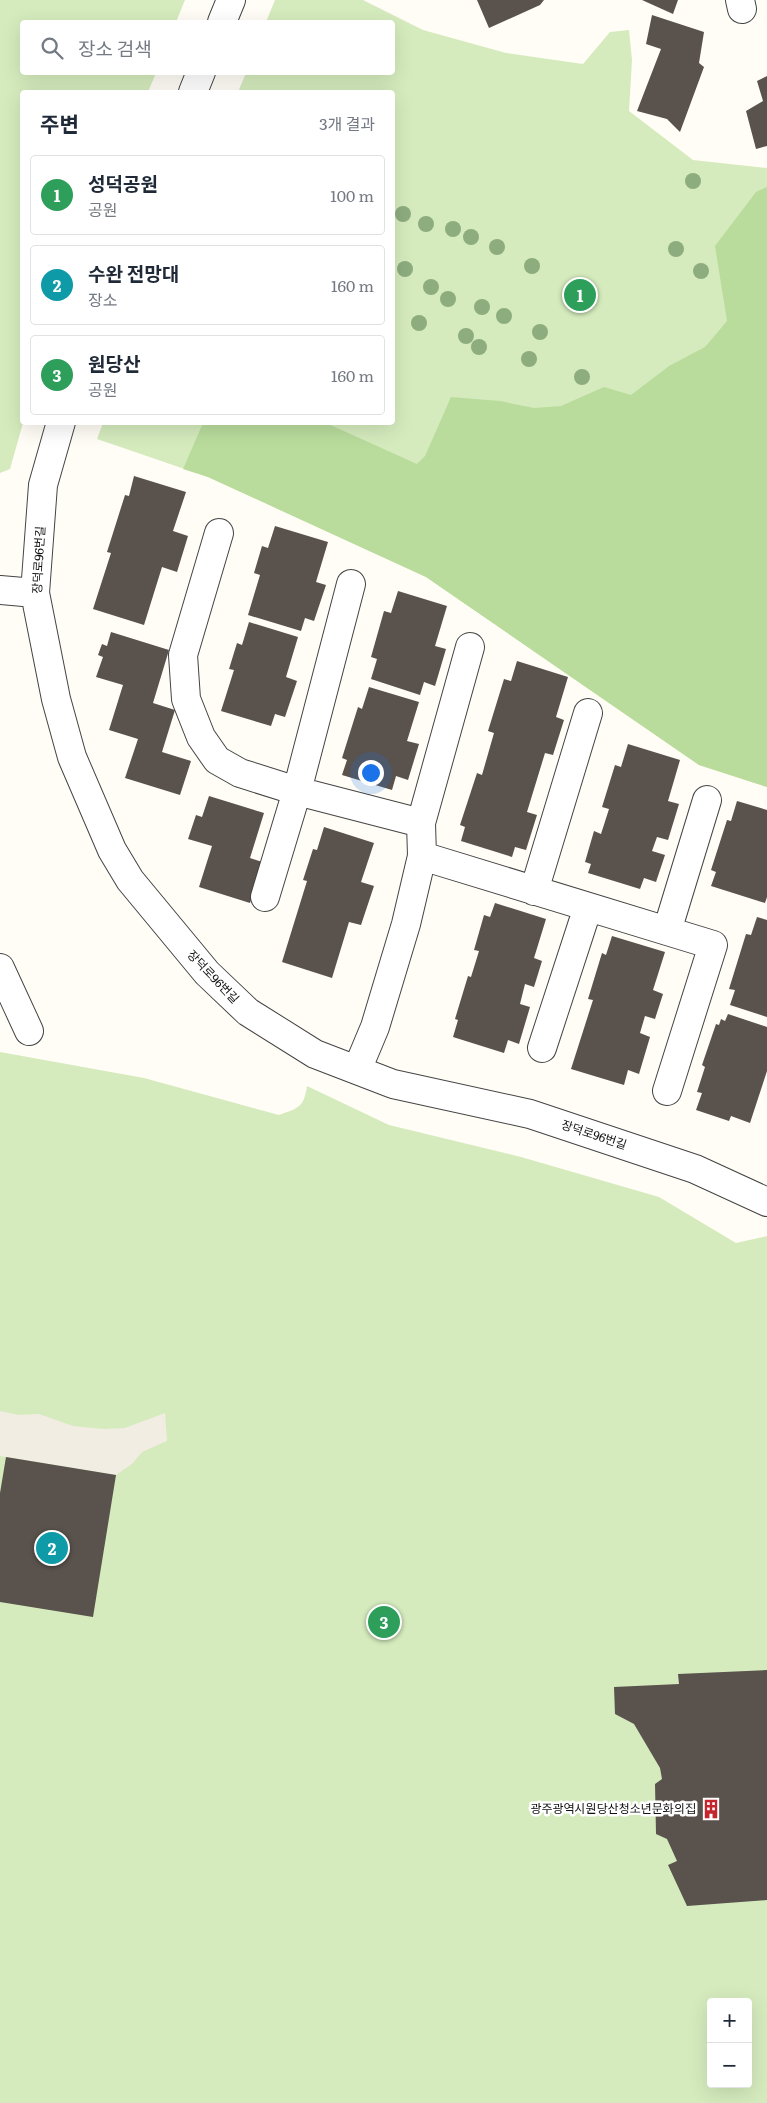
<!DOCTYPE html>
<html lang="ko">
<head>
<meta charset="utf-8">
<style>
	body { margin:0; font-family:Literata,"Noto Sans KR",serif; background:#f6f6f7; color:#1f2937 }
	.controls { position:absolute; right:15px; bottom:15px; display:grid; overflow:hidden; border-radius:5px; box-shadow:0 5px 20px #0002 }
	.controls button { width:45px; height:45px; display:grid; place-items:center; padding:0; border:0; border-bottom:1px solid #e0e1e3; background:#fff; color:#1f2937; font:25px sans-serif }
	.you { position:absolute; left:370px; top:772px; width:18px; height:18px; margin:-12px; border:4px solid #fff; border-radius:50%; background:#1a73e8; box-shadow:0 0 0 8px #1a73e833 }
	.badge { display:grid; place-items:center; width:32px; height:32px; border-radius:50%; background:#b45309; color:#fff; font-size:16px; font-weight:700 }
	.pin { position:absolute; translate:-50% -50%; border:2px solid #fff; box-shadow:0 1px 5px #0006 }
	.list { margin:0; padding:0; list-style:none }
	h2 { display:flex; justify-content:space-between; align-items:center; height:65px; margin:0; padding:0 20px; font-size:21px }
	h2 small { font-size:16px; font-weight:400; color:#747a83 }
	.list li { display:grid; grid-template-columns:32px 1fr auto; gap:15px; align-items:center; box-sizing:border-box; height:80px; margin:0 10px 10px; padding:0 10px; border:1px solid #e0e1e3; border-radius:5px }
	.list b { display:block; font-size:19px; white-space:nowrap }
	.list p { margin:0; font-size:16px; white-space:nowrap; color:#747a83 }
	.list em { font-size:16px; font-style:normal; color:#747a83 }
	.icon { flex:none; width:28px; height:28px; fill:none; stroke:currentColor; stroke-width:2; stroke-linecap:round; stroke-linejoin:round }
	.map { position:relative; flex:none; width:767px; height:2103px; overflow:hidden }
	.search { position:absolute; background:#fff; box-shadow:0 5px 20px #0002; left:20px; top:20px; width:375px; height:55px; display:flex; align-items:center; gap:12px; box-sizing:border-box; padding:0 18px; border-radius:5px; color:#747a83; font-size:19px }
	.panel { position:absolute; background:#fff; box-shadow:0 5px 20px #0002; left:20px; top:90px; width:375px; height:335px; border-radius:5px }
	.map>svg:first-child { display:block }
</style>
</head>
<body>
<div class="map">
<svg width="767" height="2103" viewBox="0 0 767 2103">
	<rect width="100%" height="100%" fill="#fffdf5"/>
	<!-- green -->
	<path fill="#d5ebbd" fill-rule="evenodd" d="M0,0H185L176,22H22V72L156,73L148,92H22L23,423L10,469L0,473Z
		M275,0H363L423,30L506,53L583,64L610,32L629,30L632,60L629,111L693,160L767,168V787L699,765L426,577L208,477L97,439L103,423L392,422V92H238L246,73L392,72V22H266Z
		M0,1052L144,1078L279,1115C299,1108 304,1107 307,1086L389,1125L521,1157L659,1197L736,1243L767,1236V2103H0ZM711,2002H748V2084H711Z"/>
	<!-- forest -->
	<path fill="#b9dc9c" d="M767,187V787L699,765L426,577L208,477L183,469L203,423H326L417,464L425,456L451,397L500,401L534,408L561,406L604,387L631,395L669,366L705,347L727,321L715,246L756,192Z"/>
	<!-- plaza -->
	<path fill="#f1ede2" d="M0,1411L18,1415L39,1414L73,1426L104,1429L125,1428L165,1413L167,1441L142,1452L132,1464L116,1475L0,1456Z"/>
	<!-- building -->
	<path fill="#5a524d" d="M477,0H544L540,5L489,28Z
		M642,0H678L673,14Z
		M652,15L704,32L699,63L704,67L680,132L667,119L637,111L661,49L646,44Z
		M767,76V146L756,149L746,111L763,101L757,81Z
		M134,476L186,492L173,531L188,536L177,572L162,567L144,625L93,609L111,553L107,552L125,495L129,496Z
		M275,526L328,542L316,582L326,585L314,621L305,618L301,631L248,615L260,575L254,573L262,546L268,548Z
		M398,591L447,606L435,646L446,649L435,686L424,682L420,695L371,679L377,659L371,657L384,611L391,613Z
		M249,622L298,637L286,677L297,681L285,717L275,714L271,726L221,711L234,670L229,669L237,643L242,645Z
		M111,632L169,650L153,703L175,710L162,752L191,761L180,795L125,778L138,739L109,730L123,685L96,677L103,657L98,655L102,644L107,646Z
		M517,661L568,677L556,717L564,720L553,755L545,753L527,812L537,815L526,850L515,847L512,857L461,841L465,827L460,825L477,773L482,775L494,733L488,731L504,679L511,681Z
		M369,687L419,702L407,741L419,744L408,780L396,776L392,790L342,775L347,760L342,758L358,707L362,709Z
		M628,744L680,760L668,801L679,804L668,840L657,837L652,851L665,855L656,882L644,878L640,889L588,873L591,864L585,862L594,831L601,834L609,809L602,807L615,765L621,767Z
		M209,796L264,813L250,858L262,862L250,903L199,887L212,846L188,839L196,815L202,817Z
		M737,801L767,810V897L765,903L711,886L716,872L711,870L727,820L731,821Z
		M324,827L374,843L361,882L374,886L361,925L349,922L332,978L282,962L307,881L303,880L313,849L317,850Z
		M495,903L546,919L534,958L542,961L534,987L525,984L520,1004L530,1007L519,1044L508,1040L504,1053L453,1037L458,1020L455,1019L468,976L471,977L479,951L474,950L484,915L490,917Z
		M757,917L767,920V1017L730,1005L735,990L729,989L746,934L751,935Z
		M612,936L665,952L653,990L663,994L655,1019L645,1016L640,1033L650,1037L639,1074L628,1070L624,1085L571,1069L593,1000L588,999L602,953L606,955Z
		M728,1014L767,1027V1071L750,1123L731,1116L729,1121L696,1110L702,1093L697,1092L705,1067L702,1065L716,1024L719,1025L721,1019L725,1021Z
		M6,1457L116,1475L93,1617L0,1602V1493Z
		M767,1670V1900L687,1906L668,1865L677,1861L667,1839L656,1834L655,1784L662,1779L660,1768L634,1724L615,1714L614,1687L679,1684L678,1674Z"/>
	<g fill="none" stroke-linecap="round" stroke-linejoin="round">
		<defs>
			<path id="minor" d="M740,0L742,9
				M222,22L231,0
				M193,92L201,72
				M61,422L43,485L35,593L56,699L72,757L112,850L130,880L207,973L248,1012L315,1054L393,1084L530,1114L695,1169L767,1202
				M219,533L183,655L186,699L201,737L217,760L240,773L297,791L421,823
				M0,590L35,593
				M422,856L713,945L667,1091
				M534,891L588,713
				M265,897L297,791L351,584
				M667,931L707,800
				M0,968L29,1031
				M542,1048L588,907
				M357,1070L375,1027L406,924L422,856L421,823L470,647"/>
		</defs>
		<!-- minor casing -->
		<use href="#minor" stroke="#444" stroke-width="30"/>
		<!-- minor -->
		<use href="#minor" stroke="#fff" stroke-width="28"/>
	</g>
	<!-- trees -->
	<g fill="#8dad7f">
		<circle cx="693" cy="181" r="8"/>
		<circle cx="403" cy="214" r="8"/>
		<circle cx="426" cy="224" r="8"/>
		<circle cx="453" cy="229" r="8"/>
		<circle cx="471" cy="237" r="8"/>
		<circle cx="497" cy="247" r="8"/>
		<circle cx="676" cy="249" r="8"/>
		<circle cx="532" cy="266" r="8"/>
		<circle cx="405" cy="269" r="8"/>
		<circle cx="701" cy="271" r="8"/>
		<circle cx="431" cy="287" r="8"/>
		<circle cx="448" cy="299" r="8"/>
		<circle cx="482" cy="307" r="8"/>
		<circle cx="504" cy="316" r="8"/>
		<circle cx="419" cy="323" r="8"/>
		<circle cx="540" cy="332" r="8"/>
		<circle cx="466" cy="336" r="8"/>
		<circle cx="479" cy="347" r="8"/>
		<circle cx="529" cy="359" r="8"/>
		<circle cx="582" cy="377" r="8"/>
	</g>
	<!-- icons -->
	<defs>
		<symbol id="building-bare" viewBox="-9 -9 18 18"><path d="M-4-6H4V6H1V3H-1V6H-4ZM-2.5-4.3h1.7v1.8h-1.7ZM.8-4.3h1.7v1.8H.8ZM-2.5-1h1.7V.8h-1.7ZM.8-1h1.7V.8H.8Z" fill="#c4262e" stroke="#fff" stroke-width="2.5" paint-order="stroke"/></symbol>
	</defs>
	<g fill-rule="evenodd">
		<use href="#building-bare" x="697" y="1795" width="28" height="28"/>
	</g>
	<g text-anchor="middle" stroke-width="5" stroke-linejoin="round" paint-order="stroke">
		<!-- street labels -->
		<g font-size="12" fill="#111" stroke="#fff">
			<text transform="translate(39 560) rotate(-87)" y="4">장덕로96번길</text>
			<text transform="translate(213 977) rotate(46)" y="4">장덕로96번길</text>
			<text transform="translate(594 1135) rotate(18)" y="4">장덕로96번길</text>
		</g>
		<!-- poi labels -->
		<g font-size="12" fill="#111" stroke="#fff" text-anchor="end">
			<text x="696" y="1813">광주광역시원당산청소년문화의집</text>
		</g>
	</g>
</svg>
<div class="controls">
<button>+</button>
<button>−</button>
</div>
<div class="you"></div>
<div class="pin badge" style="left:580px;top:295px;background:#2e9e5b">1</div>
<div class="pin badge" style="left:52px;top:1548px;background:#0f9aa8">2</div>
<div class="pin badge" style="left:384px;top:1622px;background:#2e9e5b">3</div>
<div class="search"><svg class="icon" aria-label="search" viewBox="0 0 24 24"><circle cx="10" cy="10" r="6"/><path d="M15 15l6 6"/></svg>장소 검색</div>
<section class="panel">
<h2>주변<small>3개 결과</small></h2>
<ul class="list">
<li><span class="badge" style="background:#2e9e5b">1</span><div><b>성덕공원</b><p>공원</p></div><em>100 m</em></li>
<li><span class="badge" style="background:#0f9aa8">2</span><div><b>수완 전망대</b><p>장소</p></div><em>160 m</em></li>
<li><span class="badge" style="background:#2e9e5b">3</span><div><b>원당산</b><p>공원</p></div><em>160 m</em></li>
</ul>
</section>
</div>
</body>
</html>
